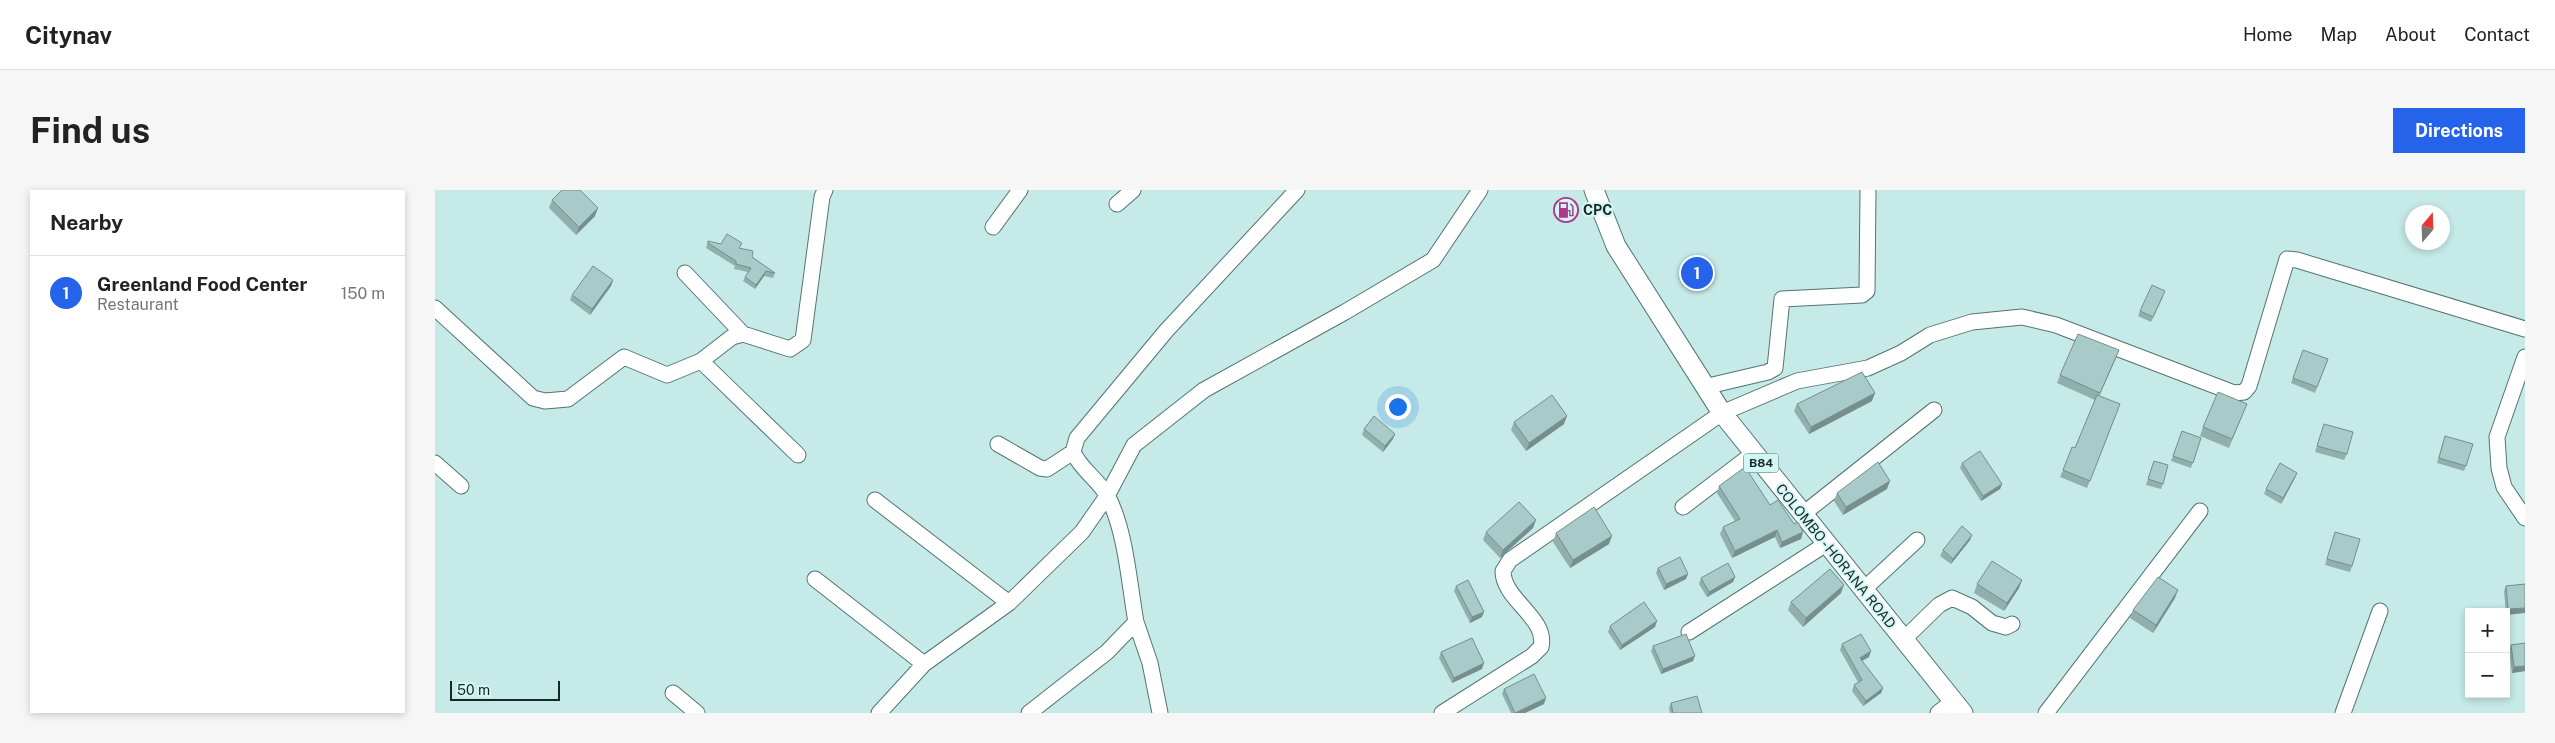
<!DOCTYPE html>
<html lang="en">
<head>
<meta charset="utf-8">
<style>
	body { margin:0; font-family:"Public Sans",sans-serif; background:#f6f6f6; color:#222 }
	.controls { position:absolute; right:15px; bottom:15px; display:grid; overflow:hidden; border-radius:0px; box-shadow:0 2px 8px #0003 }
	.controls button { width:45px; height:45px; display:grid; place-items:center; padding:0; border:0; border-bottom:1px solid #e0e0e0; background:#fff; color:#222; font:25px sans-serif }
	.compass { position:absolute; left:1970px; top:15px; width:45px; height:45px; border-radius:50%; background:#fff; box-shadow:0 2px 8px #0003; rotate:19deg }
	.scale { position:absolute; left:15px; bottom:12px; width:110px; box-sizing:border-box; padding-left:5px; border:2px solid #192726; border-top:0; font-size:14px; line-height:18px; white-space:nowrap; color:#192726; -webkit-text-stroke:4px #d2f7f4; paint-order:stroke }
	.you { position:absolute; left:962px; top:216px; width:18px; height:18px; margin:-12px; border:4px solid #fff; border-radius:50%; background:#1a73e8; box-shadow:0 0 0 8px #1a73e833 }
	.badge { display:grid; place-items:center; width:32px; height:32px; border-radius:50%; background:#2563eb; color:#fff; font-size:16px; font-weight:700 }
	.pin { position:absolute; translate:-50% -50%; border:2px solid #fff; box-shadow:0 1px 5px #0006 }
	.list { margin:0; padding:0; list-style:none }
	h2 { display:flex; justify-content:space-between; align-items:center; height:65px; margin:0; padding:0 20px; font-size:21px }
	h2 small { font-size:16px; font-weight:400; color:#767676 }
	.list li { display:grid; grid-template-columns:32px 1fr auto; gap:15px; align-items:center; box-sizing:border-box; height:75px; padding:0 20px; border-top:1px solid #e0e0e0 }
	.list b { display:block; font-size:19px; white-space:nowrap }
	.list p { margin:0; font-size:16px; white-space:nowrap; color:#767676 }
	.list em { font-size:16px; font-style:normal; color:#767676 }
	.map { position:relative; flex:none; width:2090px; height:523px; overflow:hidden; border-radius:0px }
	header { display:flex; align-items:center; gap:30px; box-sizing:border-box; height:70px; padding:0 25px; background:#fff; border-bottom:1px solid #e0e0e0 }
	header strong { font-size:24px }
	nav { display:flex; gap:28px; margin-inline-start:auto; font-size:18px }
	.intro { display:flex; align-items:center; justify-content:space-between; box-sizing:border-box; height:120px; padding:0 30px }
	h1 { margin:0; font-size:35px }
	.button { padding:12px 22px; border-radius:0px; background:#2563eb; color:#fff; font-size:18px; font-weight:700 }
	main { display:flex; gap:30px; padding:0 30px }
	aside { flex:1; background:#fff; border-radius:0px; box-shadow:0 2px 8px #0003 }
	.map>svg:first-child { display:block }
</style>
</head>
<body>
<header>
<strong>Citynav</strong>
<nav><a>Home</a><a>Map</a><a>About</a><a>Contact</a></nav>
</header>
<div class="intro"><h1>Find us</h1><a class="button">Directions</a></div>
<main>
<aside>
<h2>Nearby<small></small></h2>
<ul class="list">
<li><span class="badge">1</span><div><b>Greenland Food Center</b><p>Restaurant</p></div><em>150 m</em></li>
</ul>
</aside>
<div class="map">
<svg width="2090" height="523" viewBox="0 0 2090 523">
	<rect width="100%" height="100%" fill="#c5eae7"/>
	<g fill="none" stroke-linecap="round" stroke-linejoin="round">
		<defs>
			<path id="minor" d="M682,14L698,0
				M558,37L585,0
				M250,83L308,144
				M0,118L98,208L110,211L133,209L189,167L232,185L266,171L297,147L308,144L355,159L368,150L387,7L390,0
				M2090,167L2062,247L2064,278L2069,297L2090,328
				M266,171L363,265
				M1269,197L1333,182L1340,178L1347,109L1427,105L1432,101L1433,0
				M563,254L605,278L612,279L638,262
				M0,273L26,296
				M440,310L574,413
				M1248,317L1319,263
				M1368,324L1499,220
				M380,389L489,474
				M1428,400L1482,350
				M701,432L715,473L725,523
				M1254,442L1391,354
				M1468,450L1504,415L1517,408L1537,417L1557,433L1571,437L1577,434
				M238,503L262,523
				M444,523L489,474L574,413L647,342L672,306L699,255L769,200L910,122L998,70L1045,0
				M594,523L672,462L701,432C694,393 691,342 673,307C664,290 646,280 638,262L642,248L731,141L862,0
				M1007,523L1097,466L1106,457C1113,428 1068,410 1068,381L1075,370L1287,223L1362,191L1433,178L1466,163L1495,145L1537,132L1587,127L1621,135L1799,203L1809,202L1814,196L1852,69L1862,70L2090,139
				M1503,523L1517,512
				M1611,523L1765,321
				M1908,523L1945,421"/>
			<path id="major" d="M1159,0L1181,56L1287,223L1528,523"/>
		</defs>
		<!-- minor casing -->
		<use href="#minor" stroke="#537472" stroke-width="17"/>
		<!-- major casing -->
		<use href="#major" stroke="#537472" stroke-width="21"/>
		<!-- minor -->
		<use href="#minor" stroke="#fff" stroke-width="15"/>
		<!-- major -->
		<use href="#major" stroke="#fff" stroke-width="19"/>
	</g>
	<!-- wall -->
	<path fill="#90afad" d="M117,10L160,26L141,45L114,18Z
		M273,51L305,58L340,83L338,88L329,86L320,99L308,91L310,87L313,82L299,79L300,76L271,58Z
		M178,90L176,96L155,125L135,110L137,105Z
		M1728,107L1716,132L1703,126L1705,121Z
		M1684,160L1664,206L1685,214L1652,298L1625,287L1628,280L1640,258L1660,210L1622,193L1625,185Z
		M1868,160L1893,169L1880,203L1856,193Z
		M1437,211L1374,244L1359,221L1362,214Z
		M1809,222L1794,258L1765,246L1768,237Z
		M1079,232L1129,234L1091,261L1076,240Z
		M1889,234L1912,264L1909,270L1880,262Z
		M929,239L958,249L948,262L927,245Z
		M1747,241L1766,248L1756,278L1736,271Z
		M2008,251L2031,276L2029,281L2002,273Z
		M1527,273L1567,294L1565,299L1546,311L1525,278Z
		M1717,276L1728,294L1726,299L1711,295Z
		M1860,288L1846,314L1829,304L1831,299Z
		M1284,296L1335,315L1359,334L1368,342L1366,349L1345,358L1340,347L1297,368L1285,344L1288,337L1300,331L1282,303Z
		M1452,299L1408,325L1399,311L1402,303Z
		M1098,338L1065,368L1048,350L1051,342Z
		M1900,342L1917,376L1915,382L1890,375Z
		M1121,343L1174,354L1135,378L1118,352Z
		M1537,345L1535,350L1516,374L1505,366L1508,360Z
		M1223,378L1251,389L1229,400L1221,383Z
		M1300,387L1298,392L1272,407L1264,394L1266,388Z
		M1587,390L1584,398L1569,421L1539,403L1542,394Z
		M2090,394L2071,425L2069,401L2071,396Z
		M1021,396L1047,427L1035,433L1019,401Z
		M1406,403L1368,437L1353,420L1356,412Z
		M1740,408L1718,443L1695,428L1698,420Z
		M1175,436L1220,437L1185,460L1173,442Z
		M2090,453V481L2077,483L2074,460L2076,455Z
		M1407,454L1434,467L1427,471L1448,498L1446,503L1428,516L1417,501L1419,495L1423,492L1405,460Z
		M1218,456L1258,471L1226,484L1216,461Z
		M1006,462L1047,479L1017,493L1004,468Z
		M1069,499L1109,514L1090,523H1076L1067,504Z
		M1236,513L1267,523H1235L1234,518Z"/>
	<!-- shaded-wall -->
	<path fill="#768e8d" d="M163,18L160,26L141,45L144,37Z
		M331,81L329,86L320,99L321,95Z
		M178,90L176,96L155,125L157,119Z
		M1684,160L1681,168L1662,211L1665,203Z
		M1440,203L1437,211L1374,244L1376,237Z
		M1132,226L1129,234L1091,261L1094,253Z
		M960,244L958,249L948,262L950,256Z
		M1862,283L1860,288L1846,314L1848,308Z
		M1455,291L1452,299L1408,325L1411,317Z
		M1567,294L1565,299L1546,311L1548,306Z
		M1101,330L1098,338L1065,368L1068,360Z
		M1342,340L1340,347L1297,368L1300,361Z
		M1368,342L1366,349L1345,358L1347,352Z
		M1537,345L1535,350L1516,374L1518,369Z
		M1177,346L1174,354L1135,378L1138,370Z
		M1253,384L1251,389L1229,400L1231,394Z
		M1300,387L1298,392L1272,407L1274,402Z
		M1587,390L1584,398L1569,421L1572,413Z
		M1409,395L1406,403L1368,437L1371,428Z
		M1743,400L1740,408L1718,443L1721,435Z
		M2090,418V423L2071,425L2073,419Z
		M1049,422L1047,427L1035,433L1037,427Z
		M1222,431L1220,437L1185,460L1187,455Z
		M1436,461L1434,467L1423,473L1425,468Z
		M1260,466L1258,471L1226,484L1228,479Z
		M1049,473L1047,479L1017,493L1019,488Z
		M2090,476V481L2077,483L2079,477Z
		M1448,498L1446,503L1428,516L1431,511Z
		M1111,508L1109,514L1090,523H1080Z"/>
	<!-- building -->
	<path fill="#a8cbc9" stroke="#768e8d" d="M127,0H145L163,18L144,37L117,10Z
		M292,44L307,53L304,58L318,61L317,67L340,83L331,81L321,95L310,87L316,78L301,74V71L273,53V51L286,54Z
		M158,76L178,90L157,119L137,105Z
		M1717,95L1730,101L1718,127L1705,121Z
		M1643,144L1684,160L1665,203L1625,185Z
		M1868,160L1893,169L1882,197L1858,188Z
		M1427,182L1440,203L1376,237L1362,214Z
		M1783,202L1812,214L1797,249L1768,237Z
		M1117,205L1132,226L1094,253L1079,232Z
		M1662,205L1685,214L1655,291L1628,280L1637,257L1640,258Z
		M939,226L960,244L950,256L929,239Z
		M1889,234L1918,242L1912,264L1882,256Z
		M1747,241L1766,248L1758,273L1738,266Z
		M2010,246L2038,254L2031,276L2004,268Z
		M1545,261L1567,294L1548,306L1527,273Z
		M1719,271L1733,275L1728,294L1713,289Z
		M1443,272L1455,291L1411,317L1402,303Z
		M1845,273L1862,283L1848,308L1831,299Z
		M1310,277L1335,315L1343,310L1359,334L1363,332L1368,342L1347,352L1342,340L1300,361L1288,337L1305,329L1284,296Z
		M1084,312L1101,330L1068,360L1051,342Z
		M1159,317L1177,346L1138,370L1121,343Z
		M1527,336L1537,345L1518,369L1508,360Z
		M1900,342L1925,349L1917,376L1892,369Z
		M1245,367L1253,384L1231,394L1223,378Z
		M1557,371L1587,390L1572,413L1542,394Z
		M1293,373L1300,387L1274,402L1266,388Z
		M1395,379L1409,395L1371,428L1356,412Z
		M1723,387L1743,400L1721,435L1698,420Z
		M1033,390L1049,422L1037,427L1021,396Z
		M2090,394V418L2073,419L2071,396Z
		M1209,412L1222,431L1187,455L1175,436Z
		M1251,444L1260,466L1228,479L1218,456Z
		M1426,444L1436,461L1425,468L1448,498L1431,511L1419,495L1427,490L1407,454Z
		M1037,448L1049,473L1019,488L1006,462Z
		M2090,453V476L2079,477L2076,455Z
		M1099,484L1111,508L1080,523L1069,499Z
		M1262,506L1267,523H1238L1236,513Z"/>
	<!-- icons -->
	<defs>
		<symbol id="fuel-ring" viewBox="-11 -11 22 22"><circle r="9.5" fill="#d2f7f4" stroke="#ae368b" stroke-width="1.5"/><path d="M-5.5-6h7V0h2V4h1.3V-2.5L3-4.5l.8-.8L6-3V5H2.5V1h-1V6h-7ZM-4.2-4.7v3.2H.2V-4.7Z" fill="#ae368b"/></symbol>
	</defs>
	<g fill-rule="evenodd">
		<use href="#fuel-ring" x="1117" y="6" width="28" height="28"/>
	</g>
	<g text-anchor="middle" stroke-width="4" stroke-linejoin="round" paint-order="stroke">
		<!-- shield labels -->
		<rect fill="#d2f7f4" stroke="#506564" stroke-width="1" x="1308.5" y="263.5" width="35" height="19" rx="4"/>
		<g font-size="12" font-weight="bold" fill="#192726">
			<text x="1326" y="277">B84</text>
		</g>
		<!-- poi labels -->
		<g font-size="14" font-weight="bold" fill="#192726" stroke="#d2f7f4" text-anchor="start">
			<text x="1148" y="25">CPC</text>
		</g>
		<!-- street labels -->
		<g font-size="14" fill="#192726" stroke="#d2f7f4">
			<text transform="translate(1401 366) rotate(51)" y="5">COLOMBO - HORANA ROAD</text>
		</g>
	</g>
</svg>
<div class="controls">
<button>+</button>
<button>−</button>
</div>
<svg class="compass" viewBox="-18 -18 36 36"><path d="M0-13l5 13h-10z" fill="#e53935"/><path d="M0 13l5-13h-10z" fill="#767676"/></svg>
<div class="scale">50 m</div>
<div class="you"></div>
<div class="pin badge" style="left:1262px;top:83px">1</div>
</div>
</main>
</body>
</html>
